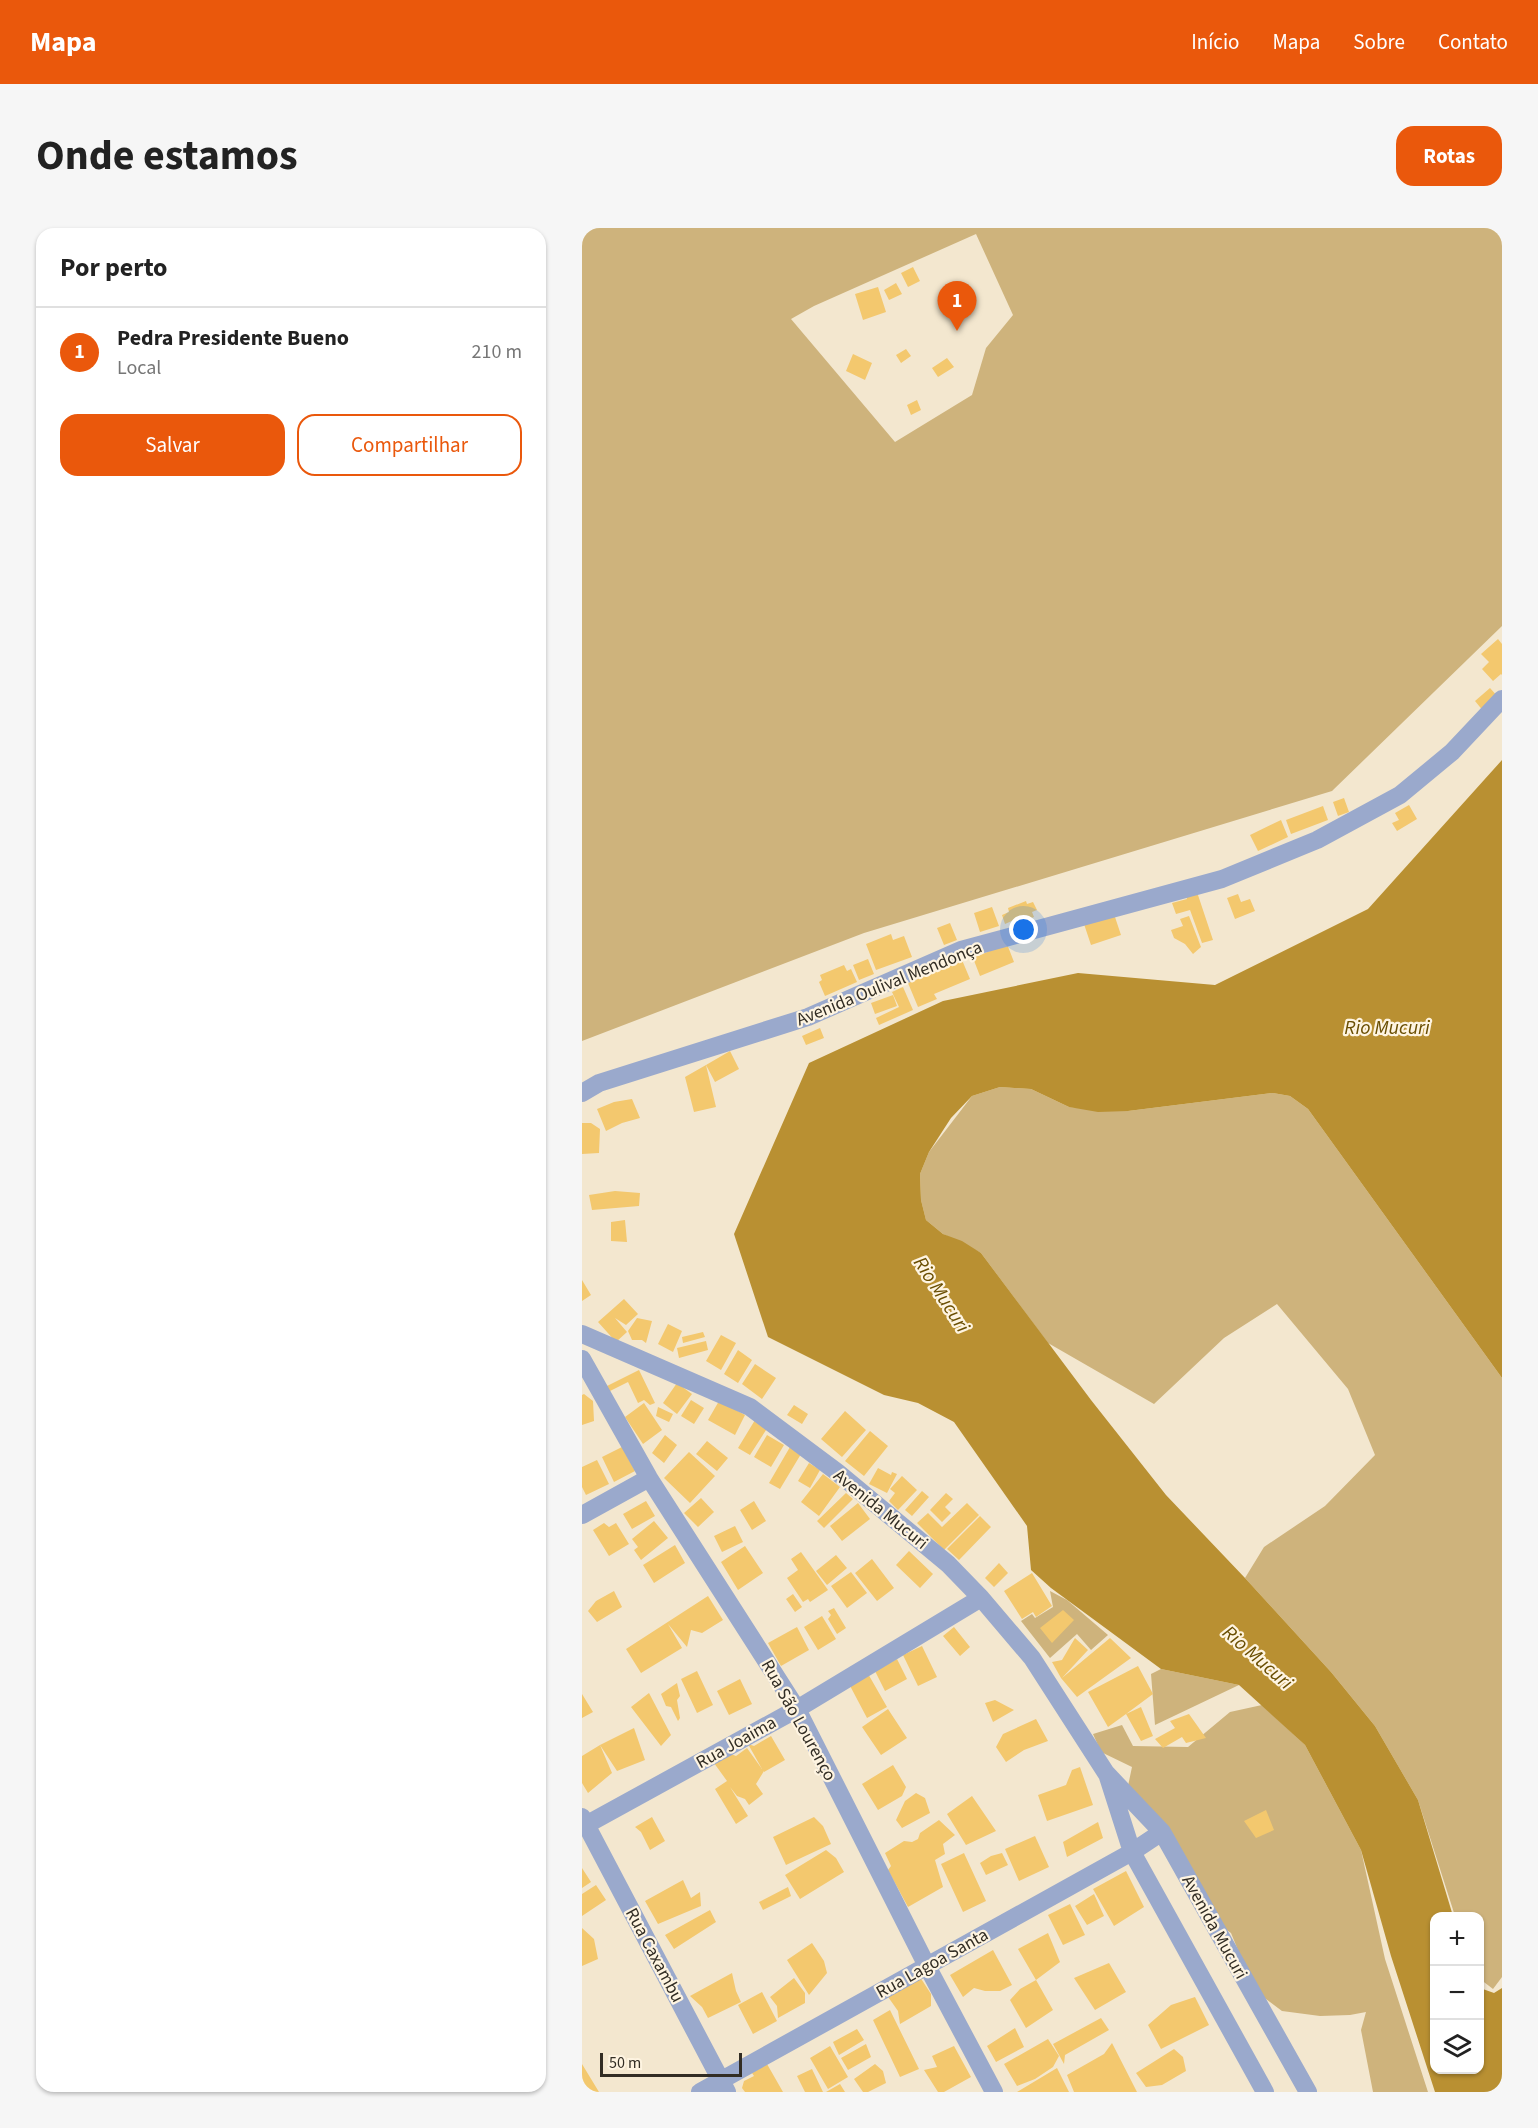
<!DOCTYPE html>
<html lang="pt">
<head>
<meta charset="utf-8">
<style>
	body { margin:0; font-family:"Source Sans 3",sans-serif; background:#f6f6f6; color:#222 }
	.controls { position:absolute; right:18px; bottom:18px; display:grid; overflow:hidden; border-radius:12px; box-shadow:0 2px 4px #0004 }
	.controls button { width:54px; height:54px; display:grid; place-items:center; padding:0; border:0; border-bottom:2px solid #e0e0e0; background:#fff; color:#222; font:30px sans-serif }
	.scale { position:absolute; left:18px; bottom:15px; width:142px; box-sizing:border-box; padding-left:6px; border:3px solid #322d24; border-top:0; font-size:16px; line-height:21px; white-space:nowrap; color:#322d24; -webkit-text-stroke:4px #fef4e1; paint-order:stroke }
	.you { position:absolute; left:442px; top:702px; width:21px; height:21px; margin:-15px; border:4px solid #fff; border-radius:50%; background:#1a73e8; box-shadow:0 0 0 9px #1a73e833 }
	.badge { display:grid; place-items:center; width:39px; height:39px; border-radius:50%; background:#ea580c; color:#fff; font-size:20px; font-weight:700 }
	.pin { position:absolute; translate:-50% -50px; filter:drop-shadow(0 2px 3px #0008) }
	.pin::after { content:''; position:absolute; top:32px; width:21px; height:18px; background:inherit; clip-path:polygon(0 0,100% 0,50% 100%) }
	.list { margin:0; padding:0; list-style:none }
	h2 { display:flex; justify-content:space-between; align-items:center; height:78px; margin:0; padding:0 24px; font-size:26px }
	h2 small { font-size:20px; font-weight:400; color:#767676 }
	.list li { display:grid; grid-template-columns:39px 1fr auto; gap:18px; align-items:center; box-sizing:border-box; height:90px; padding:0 24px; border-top:2px solid #e0e0e0 }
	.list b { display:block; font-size:22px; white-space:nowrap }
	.list p { margin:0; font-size:20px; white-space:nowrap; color:#767676 }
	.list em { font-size:20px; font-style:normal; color:#767676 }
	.actions { display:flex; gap:12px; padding:18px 24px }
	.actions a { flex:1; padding:14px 0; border:2px solid #ea580c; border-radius:18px; text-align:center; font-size:21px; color:#ea580c }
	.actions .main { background:#ea580c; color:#fff }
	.icon { flex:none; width:33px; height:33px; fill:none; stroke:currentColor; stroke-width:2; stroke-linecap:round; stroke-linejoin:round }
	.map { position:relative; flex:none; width:920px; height:1864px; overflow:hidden; border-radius:18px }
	header { display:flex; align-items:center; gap:36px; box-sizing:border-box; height:84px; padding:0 30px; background:#ea580c; color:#fff }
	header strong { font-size:28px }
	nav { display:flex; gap:33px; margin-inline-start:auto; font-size:21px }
	.intro { display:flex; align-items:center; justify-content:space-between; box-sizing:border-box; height:144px; padding:0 36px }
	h1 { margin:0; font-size:42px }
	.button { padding:15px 27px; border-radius:18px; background:#ea580c; color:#fff; font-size:21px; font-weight:700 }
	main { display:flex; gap:36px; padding:0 36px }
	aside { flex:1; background:#fff; border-radius:18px; box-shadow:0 2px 4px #0004 }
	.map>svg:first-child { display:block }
</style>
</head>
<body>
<header>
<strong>Mapa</strong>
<nav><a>Início</a><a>Mapa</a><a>Sobre</a><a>Contato</a></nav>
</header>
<div class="intro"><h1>Onde estamos</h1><a class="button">Rotas</a></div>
<main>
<aside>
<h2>Por perto<small></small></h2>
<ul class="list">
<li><span class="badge">1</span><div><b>Pedra Presidente Bueno</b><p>Local</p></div><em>210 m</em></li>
</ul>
<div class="actions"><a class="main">Salvar</a><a>Compartilhar</a></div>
</aside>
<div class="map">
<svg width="920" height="1864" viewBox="0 0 920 1864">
	<rect width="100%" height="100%" fill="#f3e7cf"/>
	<!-- green -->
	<path fill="#ceb37c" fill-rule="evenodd" d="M0,0H920V398L750,563L282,705L0,813ZM394,6L431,87L404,120L390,167L313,214L209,91L232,78Z
		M418,859L449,861L487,879L546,883L691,865L708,868L726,881L920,1150V1749L911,1761L898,1751L897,1688H873L836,1572L793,1498L749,1444L663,1350L682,1319L743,1278L793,1227L766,1161L695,1076L642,1110L572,1176L466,1115L399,1025L361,1006L344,992L339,972L338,946L347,924L390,868Z
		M468,1363L485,1372L526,1407L509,1422L495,1406L468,1430L439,1393L450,1386L453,1390L471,1379Z
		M579,1441L657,1457L573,1497L569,1446Z
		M680,1477L723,1517L779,1622L803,1731L846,1864H791L779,1802L784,1784L768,1787L738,1788L700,1783L680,1768L660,1732L649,1705L642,1700L546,1558L550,1539L519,1524L511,1506L540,1497L551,1518L606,1519L648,1484Z"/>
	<!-- water -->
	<path fill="#b99032" d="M920,532V1150L726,881L708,868L691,865L546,883L516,884L487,879L449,861L418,859L390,868L369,890L347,924L338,946L339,972L344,992L361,1006L380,1013L399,1025L509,1172L584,1267L663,1350L749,1444L793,1498L836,1572L871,1688H852V1842H897L898,1760L912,1765L920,1760V1864H853L809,1728L779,1622L723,1517L657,1457L579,1441L469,1360L449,1342L445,1298L372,1194L336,1175L302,1167L186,1109L152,1006L227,835L361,773L496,745L633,757L786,681Z"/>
	<!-- building -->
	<path fill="#f3c86e" d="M331,39L338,53L326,59L319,45Z
		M314,55L320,66L307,72L302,62Z
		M296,59L304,84L281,92L273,66Z
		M324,121L329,128L319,135L314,127Z
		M271,126L290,135L283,152L264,143Z
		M365,130L372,139L356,149L350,140Z
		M335,172L339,182L329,187L325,177Z
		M916,411L920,416V447L919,446L911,453L900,441L907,434L899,426Z
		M908,460L917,470L902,484L893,473Z
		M762,570L767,584L756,588L751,574Z
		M827,577L835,591L815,603L810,595L817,592L813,585Z
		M741,578L746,592L709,606L704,592Z
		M699,592L706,609L676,623L668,607Z
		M614,661L631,712L620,715L608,682L594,686L590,675L605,671L603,665Z
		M656,666L659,674L668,671L673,683L653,691L645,670Z
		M444,673L445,676L451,674L455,682L450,684L452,689L434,696L432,692L423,696L420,687L427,684L426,680Z
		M410,679L417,698L398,704L392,685Z
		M532,686L539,707L509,717L502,696Z
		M607,688L619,719L611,726L603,716L592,710L589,702L601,698L598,691Z
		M368,695L375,712L362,717L355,700Z
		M309,706L311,712L322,708L330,729L294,742L284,716Z
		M425,716L432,734L398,748L391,730Z
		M286,731L292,746L277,752L271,737Z
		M380,732L388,751L352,766L355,771L336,779L326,755Z
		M262,737L265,743L269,741L275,754L243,768L237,754L240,752L238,747Z
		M321,759L331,782L297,797L294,790L317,779L310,764Z
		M311,767L315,778L293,786L289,775Z
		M238,800L242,810L224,817L220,808Z
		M148,823L157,841L133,854L124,837L134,879L112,884L103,849L124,837Z
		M50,871L58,890L40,895L24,903L15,881L32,874Z
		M0,895H9L18,901L17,925L0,926Z
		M33,963L58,965L57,978L10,982L7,967Z
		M43,992L45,1014L29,1013V994Z
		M0,1052L9,1067L0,1073Z
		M42,1071L56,1086L44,1097L33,1090L45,1104L34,1114L16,1094Z
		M55,1090L70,1093L64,1115L60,1112H50L46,1103Z
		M86,1096L100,1103L91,1124L76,1116Z
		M121,1104L123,1109L101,1115L100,1109Z
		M139,1107L154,1115L139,1142L124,1133Z
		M124,1113L126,1122L97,1130L95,1120Z
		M156,1122L170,1132L156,1155L142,1146Z
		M173,1136L194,1150L180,1171L160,1156Z
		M57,1142L73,1175L68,1177L62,1172L56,1175L46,1154L28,1163L29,1165L26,1166L23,1159Z
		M95,1155L110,1166L95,1186L81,1175Z
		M2,1166L11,1173L12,1193L0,1197V1167Z
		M109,1172L122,1180L112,1196L99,1188Z
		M137,1173L163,1187L153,1207L126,1192Z
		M62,1175L80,1202L61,1216L43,1189Z
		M212,1177L226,1186L220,1196L205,1187Z
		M76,1179L91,1186L87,1194L74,1188Z
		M263,1183L284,1202L260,1229L239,1211Z
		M173,1192L186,1199L168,1227L156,1220Z
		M288,1203L306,1218L282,1248L263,1233Z
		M83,1207L95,1217L82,1235L70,1225Z
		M185,1207L202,1217L189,1239L172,1229Z
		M125,1213L146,1230L135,1243L114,1226Z
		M40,1219L53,1243L32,1254L20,1229Z
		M208,1219L219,1226L198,1261L187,1255Z
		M107,1224L133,1248L108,1275L82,1250Z
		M15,1232L27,1256L4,1267L0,1259V1239Z
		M227,1235L238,1242L228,1260L216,1253Z
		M296,1240L309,1247L310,1244L315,1246L305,1265L287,1256Z
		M241,1246L258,1259L237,1288L219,1274Z
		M320,1248L335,1262L316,1282L307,1273L313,1265L308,1261Z
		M340,1263L347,1269L330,1288L323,1282Z
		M264,1265L271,1271L242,1300L235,1293Z
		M364,1265L371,1271L363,1279L369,1285L360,1294L348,1282Z
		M119,1270L132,1284L116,1299L102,1285Z
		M64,1273L73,1288L50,1301L41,1286Z
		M172,1273L184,1293L170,1302L158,1282Z
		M276,1275L288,1291L260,1313L248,1298Z
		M385,1275L397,1287L362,1322L335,1295L346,1285L360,1299Z
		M398,1288L409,1299L377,1332L365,1321Z
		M72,1293L86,1310L59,1332L52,1322L56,1319L50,1311Z
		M22,1295L27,1299L34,1295L47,1316L27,1328L11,1302Z
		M153,1298L161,1314L140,1324L132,1308Z
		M93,1317L103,1335L72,1355L61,1337Z
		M163,1318L181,1345L156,1362L139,1334Z
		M327,1323L351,1346L338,1360L314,1337Z
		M219,1324L246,1362L228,1374L226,1371L221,1374L205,1350L216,1342L209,1331Z
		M254,1327L265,1340L245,1357L234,1343Z
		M290,1331L312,1360L295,1373L273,1345Z
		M417,1335L426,1345L412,1359L403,1350Z
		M269,1344L285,1365L265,1380L249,1358Z
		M450,1345L470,1378L454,1389L451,1384L440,1391L422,1363Z
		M32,1363L40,1379L15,1394L6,1383L14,1373Z
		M211,1366L220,1379L213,1384L204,1371Z
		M126,1368L141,1392L120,1405L109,1402L105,1419L86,1396L100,1420L59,1445L44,1421Z
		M252,1380L264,1400L255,1406L246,1391L249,1387L246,1383Z
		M481,1382L492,1392L470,1415L458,1400Z
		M240,1388L254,1411L236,1422L222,1399Z
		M215,1399L227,1422L199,1438L186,1415Z
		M372,1399L388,1419L378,1428L361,1408Z
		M493,1410L506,1422L480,1450L528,1410L549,1430L495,1469L479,1450L470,1434L480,1432Z
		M340,1418L355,1449L336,1458L321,1427Z
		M315,1431L325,1451L303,1463L293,1443Z
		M556,1438L571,1466L544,1486L559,1479L571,1508L559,1513L544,1486L526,1499L506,1464Z
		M115,1443L131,1477L115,1485L99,1451Z
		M285,1444L305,1479L285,1490L266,1454Z
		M158,1451L170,1476L147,1487L135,1463Z
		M95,1455L98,1468L95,1472L98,1490L96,1493L89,1479L84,1478L79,1466Z
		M67,1465L89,1507L79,1518L49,1479Z
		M0,1466L11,1484L0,1490Z
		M413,1472L432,1482L411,1494L403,1475Z
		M306,1481L325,1510L299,1527L280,1499Z
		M607,1486L624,1510L604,1515L600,1509L581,1520L573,1511L593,1500L588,1493Z
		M454,1491L466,1513L442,1522L424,1534L414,1519L421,1506Z
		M52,1500L63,1532L35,1543L18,1517Z
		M189,1508L203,1532L182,1544V1543L174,1556L181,1566L167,1577L163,1571L155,1568L148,1559L166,1588L154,1596L133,1561L145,1553L132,1535L146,1525L154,1528L165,1520L180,1541L166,1516L172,1518Z
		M18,1517L30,1545L6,1565L0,1555V1528Z
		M311,1537L324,1559L320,1568L296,1582L280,1556Z
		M498,1539L511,1577L465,1593L456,1567L484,1557L490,1542Z
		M334,1565L343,1570L348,1585L320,1600L314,1592L323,1573Z
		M390,1568L414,1603L384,1617L365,1586Z
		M684,1582L692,1602L674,1610L662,1593Z
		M70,1589L83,1613L68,1622L59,1604L53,1599Z
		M232,1589L241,1598L249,1616L204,1637L191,1609Z
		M357,1592L373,1607L361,1616L363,1626L353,1632L361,1659L326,1679L306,1642L309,1638L303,1625L322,1613L330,1614L336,1611L338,1605Z
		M516,1594L521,1610L485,1629L481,1614Z
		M453,1608L467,1639L437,1653L423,1621Z
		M244,1622L254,1630L262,1644L218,1671L203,1647Z
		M382,1625L404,1673L381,1684L359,1636Z
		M420,1625L426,1637L404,1647L398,1635L409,1628Z
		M0,1640L9,1654L0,1660Z
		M544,1643L562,1679L532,1698L511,1661Z
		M101,1652L109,1670L118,1664L119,1678L76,1696L63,1673Z
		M14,1657L24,1672L0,1688V1666Z
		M206,1659L209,1668L181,1682L177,1674Z
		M512,1666L522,1688L505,1697L493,1678Z
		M488,1676L503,1707L481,1717L466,1687Z
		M128,1682L134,1694L92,1721L83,1707Z
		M0,1700L12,1711L16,1731L0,1738Z
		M466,1705L478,1734L454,1752L436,1721Z
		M230,1715L242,1733L245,1745L227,1767L205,1732Z
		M411,1722L430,1757L418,1763H403L392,1760L381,1769L368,1747Z
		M527,1735L544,1764L513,1782L492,1750Z
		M150,1745L154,1763L159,1774L126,1790L120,1779L108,1768Z
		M338,1749L349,1766V1778L318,1796L316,1783L304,1766Z
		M212,1750L223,1765V1775L196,1790L195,1778L188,1769Z
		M454,1752L471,1782L444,1800L428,1772L438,1761Z
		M180,1764L195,1793L171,1806L156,1777Z
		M613,1769L627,1797L579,1821L566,1797L589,1777Z
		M308,1782L337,1841L318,1849L291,1792Z
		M519,1790L527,1802L483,1827L482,1836L471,1816Z
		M433,1800L442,1819L414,1834L405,1818Z
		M275,1801L282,1812L257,1827L251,1814Z
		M466,1811L477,1828L471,1839L453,1851L435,1858L422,1836Z
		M530,1815L555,1864H492L485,1847L522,1826Z
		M284,1816L289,1829L266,1842L259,1830Z
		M248,1818L266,1849L246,1861L228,1830Z
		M372,1818L389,1849L362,1864H356L342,1842L355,1839L350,1828Z
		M592,1821L601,1829L604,1843L580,1857L564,1859L554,1845Z
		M0,1836L17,1864H0Z
		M185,1836L201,1864H163L160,1860L162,1853L172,1848L170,1845Z
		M293,1836L301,1843L304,1855L286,1864H281L272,1851Z
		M475,1840L487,1864H435Z
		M230,1841L241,1864H223L215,1848Z
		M258,1856L263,1864H244Z"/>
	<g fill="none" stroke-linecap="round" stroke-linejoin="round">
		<!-- street -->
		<path stroke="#9aa9cc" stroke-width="18" d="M0,865L17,855L226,789L379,722L640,651L735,612L818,567L870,524L920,471
			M0,1106L168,1179L255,1244L366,1336L399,1370L450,1430L524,1545L580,1604L726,1864
			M0,1131L67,1250L215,1481L345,1738L412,1864
			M0,1287L67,1250
			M526,1549L550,1624L683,1864
			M0,1589L145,1864
			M0,1599L215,1481L399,1370
			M118,1864L550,1624L580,1604"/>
	</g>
	<g text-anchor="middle" stroke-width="4.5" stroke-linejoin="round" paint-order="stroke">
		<!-- street labels -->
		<g font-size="18" fill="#322d24" stroke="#fef4e1">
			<text transform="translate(307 755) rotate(-22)" y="6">Avenida Oulival Mendonça</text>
			<text transform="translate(299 1281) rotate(39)" y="6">Avenida Mucuri</text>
			<text transform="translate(217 1492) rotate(61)" y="6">Rua São Lourenço</text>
			<text transform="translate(154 1514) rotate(-29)" y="6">Rua Joaima</text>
			<text transform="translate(633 1699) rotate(61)" y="6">Avenida Mucuri</text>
			<text transform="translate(73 1727) rotate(62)" y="6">Rua Caxambu</text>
			<text transform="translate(350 1735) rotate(-29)" y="6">Rua Lagoa Santa</text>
		</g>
		<!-- water labels -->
		<g font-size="20" font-style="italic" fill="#6a4e02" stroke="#fef4e1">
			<text x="805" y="806">Rio Mucuri</text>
			<text transform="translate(360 1066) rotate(57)" y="7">Rio Mucuri</text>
			<text transform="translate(676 1429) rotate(41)" y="7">Rio Mucuri</text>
		</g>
	</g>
</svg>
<div class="controls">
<button>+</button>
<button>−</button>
<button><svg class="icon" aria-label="layers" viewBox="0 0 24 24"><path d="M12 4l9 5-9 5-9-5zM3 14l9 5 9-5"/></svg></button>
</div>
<div class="scale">50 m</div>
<div class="you"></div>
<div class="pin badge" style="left:375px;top:103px">1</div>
</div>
</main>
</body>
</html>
